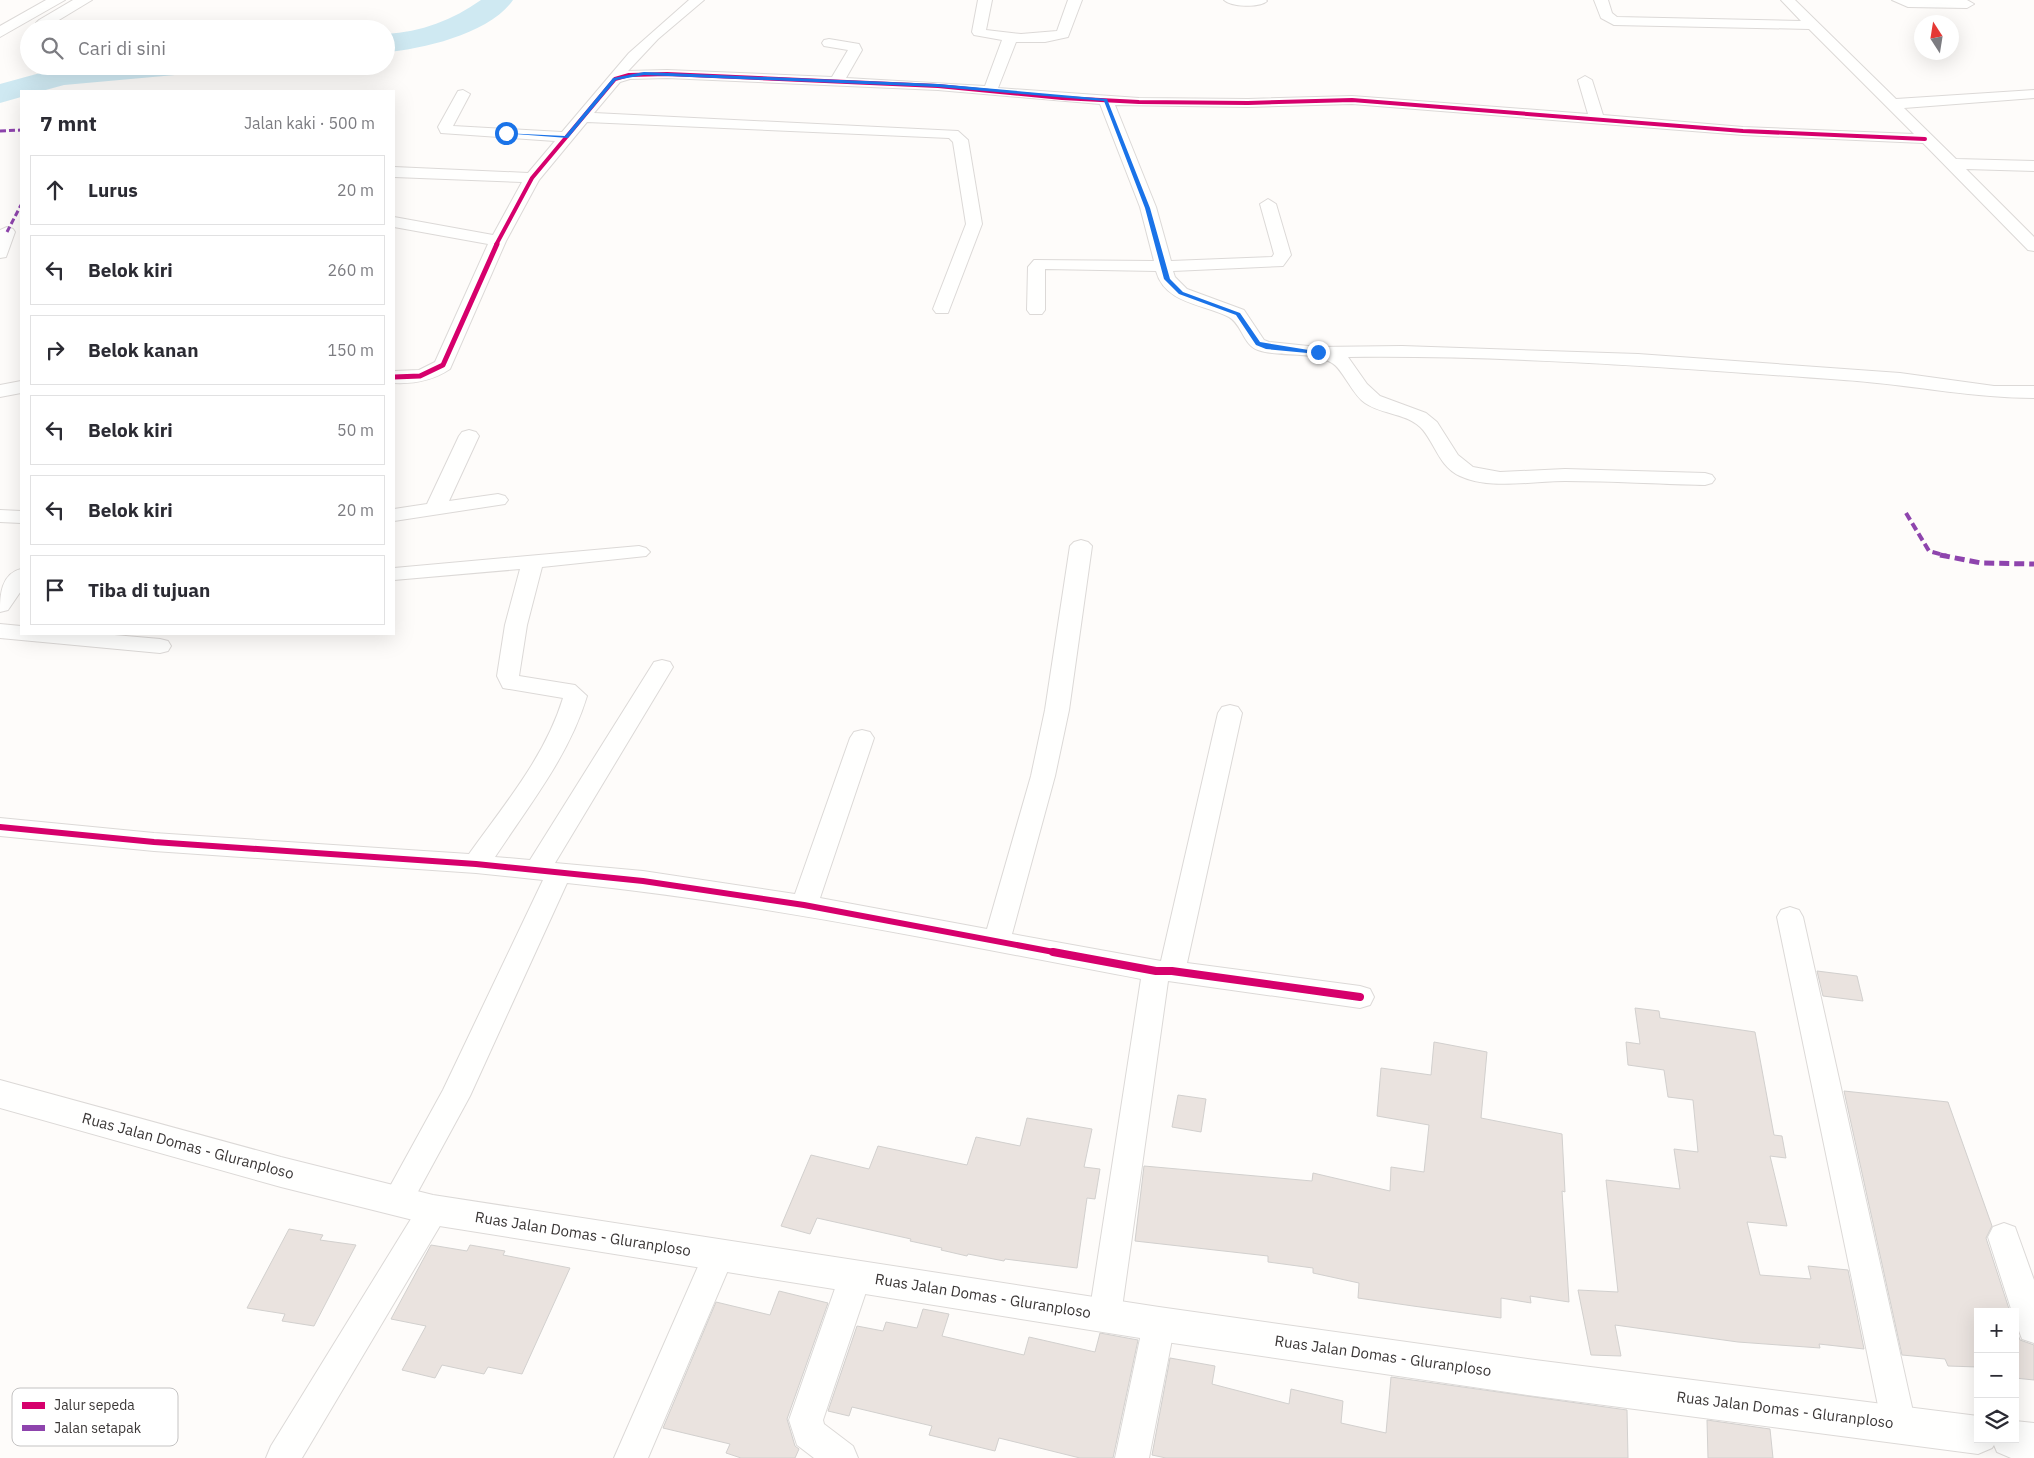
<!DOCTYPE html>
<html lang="id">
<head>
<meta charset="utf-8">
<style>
	body { margin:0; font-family:"IBM Plex Sans",sans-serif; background:#f2f2f3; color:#2b2b33 }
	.controls { position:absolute; right:15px; bottom:15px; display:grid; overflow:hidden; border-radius:0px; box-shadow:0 5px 20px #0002 }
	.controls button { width:45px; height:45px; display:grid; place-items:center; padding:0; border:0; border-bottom:1px solid #e1e1e2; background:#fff; color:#2b2b33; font:25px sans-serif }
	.compass { position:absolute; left:1914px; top:15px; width:45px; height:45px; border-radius:50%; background:#fff; box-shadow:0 5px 20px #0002; rotate:348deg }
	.stop { position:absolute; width:15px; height:15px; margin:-11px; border:4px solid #1a73e8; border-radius:50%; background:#fff }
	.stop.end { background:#1a73e8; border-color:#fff; box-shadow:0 1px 5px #0008 }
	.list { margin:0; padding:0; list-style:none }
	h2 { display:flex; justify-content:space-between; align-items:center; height:65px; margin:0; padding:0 20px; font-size:21px }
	h2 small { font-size:16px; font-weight:400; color:#7c7c81 }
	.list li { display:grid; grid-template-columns:32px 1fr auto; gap:15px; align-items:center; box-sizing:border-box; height:70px; margin:0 10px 10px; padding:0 10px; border:1px solid #e1e1e2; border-radius:0px }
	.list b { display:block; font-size:19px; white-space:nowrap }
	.list em { font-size:16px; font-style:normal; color:#7c7c81 }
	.icon { flex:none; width:28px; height:28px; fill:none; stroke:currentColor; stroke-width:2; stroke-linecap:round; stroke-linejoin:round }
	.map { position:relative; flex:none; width:2034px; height:1458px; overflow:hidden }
	.search { position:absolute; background:#fff; box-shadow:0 5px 20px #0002; left:20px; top:20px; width:375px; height:55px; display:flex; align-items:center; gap:12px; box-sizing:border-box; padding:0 18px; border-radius:28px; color:#7c7c81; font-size:19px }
	.panel { position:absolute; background:#fff; box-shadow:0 5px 20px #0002; left:20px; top:90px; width:375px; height:545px; border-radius:0px }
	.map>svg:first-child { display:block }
</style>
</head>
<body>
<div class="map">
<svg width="2034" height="1458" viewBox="0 0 2034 1458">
	<rect width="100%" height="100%" fill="#fefcfa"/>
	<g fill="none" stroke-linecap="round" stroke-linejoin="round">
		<!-- river -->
		<path fill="#cfe9f2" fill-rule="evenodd" d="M481,0H513C490,33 424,49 386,52V34C421,32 453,20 481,0Z
			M190,66L185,72L175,75L64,85L42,91H21V97L0,103V84L62,67Z"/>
	</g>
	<!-- building -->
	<path fill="#eae3df" stroke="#d2d0ce" d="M1817,971L1857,976L1863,1001L1823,996Z
		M1635,1008L1659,1011L1660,1018L1755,1032L1774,1135L1782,1136L1786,1158L1770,1156L1787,1226L1747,1222L1760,1275L1811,1279L1808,1266L1848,1270L1864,1349L1819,1344L1820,1348L1738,1342L1615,1325L1621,1356L1591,1355L1578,1290L1618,1292L1606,1180L1680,1189L1674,1149L1698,1152L1693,1100L1668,1097L1664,1070L1628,1065L1626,1042L1640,1044Z
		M1434,1042L1487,1052L1481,1118L1562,1134L1565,1192L1562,1191L1569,1302L1530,1296L1531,1303L1501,1298V1318L1413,1306L1358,1298L1359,1283L1313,1273V1268L1268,1262V1256L1135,1241L1144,1166L1312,1181L1313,1173L1390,1191L1391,1167L1424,1172L1429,1125L1377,1116L1381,1068L1431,1075Z
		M1844,1091L1948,1102L1992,1226L1986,1238L2010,1312H1978V1367L1948,1366L1945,1359L1902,1355Z
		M1178,1095L1206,1099L1201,1132L1172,1127Z
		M1027,1118L1092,1129L1084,1167L1100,1169L1095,1199L1087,1198L1077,1268L1005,1259L1004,1261L968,1254L967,1256L941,1250L942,1248L910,1241L911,1239L817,1218L810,1234L781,1226L811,1155L869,1169L878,1146L967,1165L976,1137L1020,1146Z
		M289,1229L323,1235L320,1240L356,1245L314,1326L282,1321L285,1314L247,1308Z
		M431,1245L467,1251L470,1245L505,1251L503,1255L570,1268L522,1374L488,1367L484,1374L442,1365L435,1378L402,1370L426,1326L391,1319Z
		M779,1291L828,1303L787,1419L795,1446L799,1449L795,1458H741L726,1453L730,1444L663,1428L716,1302L770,1315Z
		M923,1309L949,1314L942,1336L1024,1355L1029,1337L1095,1352L1100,1333L1138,1340L1113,1458H1080L999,1438L995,1451L929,1435L932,1426L852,1407L849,1416L828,1411L857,1326L883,1331L886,1322L917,1328Z
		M2015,1326L2020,1340L2034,1345V1380L2015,1378Z
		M1170,1358L1215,1366L1212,1384L1289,1404L1291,1389L1343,1401L1341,1423L1386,1433L1391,1377L1627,1410L1628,1458H1166L1152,1455Z
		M1707,1420L1770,1429L1773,1458H1708Z"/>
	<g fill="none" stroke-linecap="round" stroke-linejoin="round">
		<defs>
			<path id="street" d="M689,0H704L658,39L628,71L667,70L832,77L848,50L824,46L822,43L824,40L829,39L859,44L862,50L846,78L985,86L1002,40L974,35L972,32L978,0H992L986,30L1021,34L1057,31L1068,0H1082L1068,37L1045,42H1016L998,88L1139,98L1248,99L1352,96L1588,114L1578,80L1585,76L1592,80L1603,115L1743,127L1914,134L1809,29L1614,25L1601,18L1594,0H1608L1612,13L1617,17L1801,21L1781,0H1795L1896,99L2034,90V98L1904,108L1956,159L2034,161V171L1966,169L2034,237V251L2028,250L1923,143L1743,135L1352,104L1248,107L1115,105L1156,207L1171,261L1272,257L1274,254L1260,204L1268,199L1276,204L1291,255L1283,266L1173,271L1175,277L1187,289L1244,310L1264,340L1269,342L1318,347L1402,346L1638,354L1900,373L1994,386H2034V398C1975,398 1917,386 1857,381C1688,369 1518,355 1348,357L1367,384L1380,396L1426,413L1437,422L1458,455L1473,467L1500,472L1565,469L1705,473L1712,475L1715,479L1712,483L1705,485C1659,484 1612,481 1565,481C1534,481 1489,490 1460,476C1440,467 1436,446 1423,430C1409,413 1382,415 1365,403C1352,394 1342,368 1332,363C1310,350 1281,358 1258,350C1243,345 1242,324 1229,317C1204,304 1165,304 1156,271L1045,269V310L1042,314H1030L1027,310L1028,267L1034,260L1154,261L1140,207L1100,104L938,90L667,78L630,79L620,82L594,113L958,131L968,140L982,224L948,313H936L933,309L966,224L953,142L949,138L587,122L539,180L506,241L450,369C432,381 414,384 394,383V371L419,370L435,362L488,244L394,227V217L493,235L522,182L394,177V167L528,173L555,141L441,133L438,127L458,91L463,90L470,94L453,126L562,132L629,53Z
				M1224,0H1266L1267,1C1260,8 1231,7 1224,0Z
				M1892,0H1967L1974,4L1967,8L1908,7Z
				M7,227L13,229L15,232L6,257L0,258V230Z
				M21,381V393L0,397V385Z
				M469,430L476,432L479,436L449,501L498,494L505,496L508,500L505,504L394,521V509L427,504L459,436L462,432Z
				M0,510L21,511V523L0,522Z
				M1081,540L1088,542L1092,546L1069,710L1055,776L1012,934L1161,961L1218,713L1222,707L1230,705L1238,707L1242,713L1187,963L1360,986L1370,989L1374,997L1370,1005L1360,1008L1168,981L1121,1315L1116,1325L1105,1330L1094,1325L1089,1315L1141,979C951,943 761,903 567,883L470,1096L408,1210L397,1214L386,1210L382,1201L443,1090L543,880L476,873L154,851L0,836V818L154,833L469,854C504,805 545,757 563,698L503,688L497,676L505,625L520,569L394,580V568L639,546L646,548L650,552L646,556L542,567L527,625L519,676L575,685L587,696C569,756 529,805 495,857L530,860L654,662L662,660L670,662L673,667L555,863L643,871L795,894L850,738L854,732L862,730L870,732L874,738L820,898L987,929L1031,776L1045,710L1070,546L1074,542Z
				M21,569V591L8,610L0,612C0,595 1,574 21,569Z
				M0,624L21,626V634H103L160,639L168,641L171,646L168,651L160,653L0,638Z
				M1790,907L1799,910L1803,917L1916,1425L1911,1436L1899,1441L1887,1436L1882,1425L1777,917L1781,910Z
				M433,1197L444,1201L448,1210L444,1219L302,1458H266L271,1446L422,1201Z
				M2004,1223L2015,1227L2034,1280V1343L2022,1339L2015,1320V1312H2012L1988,1237L1993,1227Z
				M718,1242L729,1246L734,1256L648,1458H614L707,1246Z
				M855,1263L866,1267L871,1277L823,1420L824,1424L853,1446L858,1458H814L797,1445L789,1420L839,1277L844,1267Z
				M1159,1309L1170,1313L1175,1324L1149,1458H1115L1143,1324L1148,1313Z"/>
			<path id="secondary" d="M0,1080L281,1157L433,1195L1159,1307L1535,1360L1978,1416V1439H2015V1421L2034,1423V1458H2011L1997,1452L1994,1445L1992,1448L1978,1454L1535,1396L1159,1341L433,1225L281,1187L0,1108Z"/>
			<path id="highway" d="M46,0H65L0,37V26Z
				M73,0H92L49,26H39L36,23L39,20Z"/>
		</defs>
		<!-- street casing -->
		<use href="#street" stroke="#dcd9d7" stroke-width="2"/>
		<!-- secondary casing -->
		<use href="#secondary" stroke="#dcd9d7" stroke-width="2"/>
		<!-- highway casing -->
		<use href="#highway" stroke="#dcd9d7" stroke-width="2"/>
		<!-- street -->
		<use href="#street" fill="#fffffe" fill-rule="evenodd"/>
		<!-- secondary -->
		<use href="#secondary" fill="#fffffe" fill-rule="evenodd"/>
		<!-- highway -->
		<use href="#highway" fill="#fffffe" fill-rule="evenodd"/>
		<!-- quiet-far2 -->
		<path stroke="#8e44ad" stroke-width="3" stroke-dasharray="6 3" stroke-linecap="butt" d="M0,131L21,130
			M7,232L21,205"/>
		<!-- quiet-far1 -->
		<path stroke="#8e44ad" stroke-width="4" stroke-dasharray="8 4" stroke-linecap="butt" d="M1906,513L1929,551L1947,556"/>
		<!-- quiet -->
		<path stroke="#8e44ad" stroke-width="5" stroke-dasharray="10 5" stroke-linecap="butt" d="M1940,555L1981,563L2034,564"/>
		<defs>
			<path id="cycleway-far3" d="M496,245L532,178L615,79L629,75L667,74L938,86L1062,98L1139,102L1248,103L1352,100L1743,131L1925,139"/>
			<path id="cycleway-far2" d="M394,377L420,376L443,365L497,244"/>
			<path id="cycleway-far1" d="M0,827L154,842L476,864L643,881L804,905L1059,953"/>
			<path id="cycleway" d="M1053,952L1156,971H1172L1360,997"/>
		</defs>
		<!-- cycleway-far3 casing -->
		<use href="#cycleway-far3" stroke="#fff" stroke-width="5.5"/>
		<!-- cycleway-far2 casing -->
		<use href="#cycleway-far2" stroke="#fff" stroke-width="8"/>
		<!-- cycleway-far1 casing -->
		<use href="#cycleway-far1" stroke="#fff" stroke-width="9"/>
		<!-- cycleway casing -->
		<use href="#cycleway" stroke="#fff" stroke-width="11"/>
		<!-- cycleway-far3 -->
		<use href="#cycleway-far3" stroke="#d6006c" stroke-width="4"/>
		<!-- cycleway-far2 -->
		<use href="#cycleway-far2" stroke="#d6006c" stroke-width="5"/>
		<!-- cycleway-far1 -->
		<use href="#cycleway-far1" stroke="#d6006c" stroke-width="6"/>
		<!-- cycleway -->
		<use href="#cycleway" stroke="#d6006c" stroke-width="8"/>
	</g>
	<!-- route -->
	<path fill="#1a73e8" d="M644,72L938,84L1107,99L1150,208L1170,279L1183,292L1240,313L1260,342L1321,352L1318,354L1266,349L1256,345L1236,315L1179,294L1164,279L1145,208L1104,101L938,87L644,75L616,80L568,138L503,133L565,136L613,78Z"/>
	<g text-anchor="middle" stroke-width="4" stroke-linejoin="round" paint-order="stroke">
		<!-- near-street labels -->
		<g font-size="15" fill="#3b3736" stroke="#fff">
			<text transform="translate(188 1146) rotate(15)" y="5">Ruas Jalan Domas - Gluranploso</text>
			<text transform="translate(583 1234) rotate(9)" y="5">Ruas Jalan Domas - Gluranploso</text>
			<text transform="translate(983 1296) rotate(9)" y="5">Ruas Jalan Domas - Gluranploso</text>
			<text transform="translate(1383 1356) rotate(8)" y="5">Ruas Jalan Domas - Gluranploso</text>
			<text transform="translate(1785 1410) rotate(7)" y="5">Ruas Jalan Domas - Gluranploso</text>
		</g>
	</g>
	<!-- legend -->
	<rect x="12" y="1388" width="166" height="58" rx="8" fill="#fff" stroke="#c4c3c3" stroke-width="1"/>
	<rect x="22" y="1402" width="23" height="7" fill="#d6006c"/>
	<rect x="22" y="1425" width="23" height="6" fill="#8e44ad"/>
	<g font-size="14" fill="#3b3736">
		<text x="54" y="1410">Jalur sepeda</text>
		<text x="54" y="1433">Jalan setapak</text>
	</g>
</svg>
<div class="controls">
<button>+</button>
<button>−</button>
<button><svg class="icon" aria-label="layers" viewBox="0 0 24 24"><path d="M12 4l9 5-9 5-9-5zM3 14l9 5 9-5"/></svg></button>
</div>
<svg class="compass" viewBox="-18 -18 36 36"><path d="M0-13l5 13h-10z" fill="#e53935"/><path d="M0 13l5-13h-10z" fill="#7c7c81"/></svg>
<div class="stop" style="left:506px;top:133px"></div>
<div class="stop end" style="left:1318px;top:352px"></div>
<div class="search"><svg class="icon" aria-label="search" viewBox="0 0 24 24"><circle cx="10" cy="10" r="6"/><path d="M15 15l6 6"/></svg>Cari di sini</div>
<section class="panel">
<h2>7 mnt<small>Jalan kaki · 500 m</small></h2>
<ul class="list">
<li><svg class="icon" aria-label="ahead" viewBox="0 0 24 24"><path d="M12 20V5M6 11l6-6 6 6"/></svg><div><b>Lurus</b></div><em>20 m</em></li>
<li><svg class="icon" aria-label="left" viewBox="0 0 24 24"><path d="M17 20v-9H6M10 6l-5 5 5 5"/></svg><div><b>Belok kiri</b></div><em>260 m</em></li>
<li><svg class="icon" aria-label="right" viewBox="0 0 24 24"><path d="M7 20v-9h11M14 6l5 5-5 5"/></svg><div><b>Belok kanan</b></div><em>150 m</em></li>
<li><svg class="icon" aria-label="left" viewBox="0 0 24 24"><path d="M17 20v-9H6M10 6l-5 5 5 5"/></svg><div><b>Belok kiri</b></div><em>50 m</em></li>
<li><svg class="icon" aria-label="left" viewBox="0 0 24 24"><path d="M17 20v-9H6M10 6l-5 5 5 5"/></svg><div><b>Belok kiri</b></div><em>20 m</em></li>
<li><svg class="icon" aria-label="arrive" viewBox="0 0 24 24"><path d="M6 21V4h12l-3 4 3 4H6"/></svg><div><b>Tiba di tujuan</b></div></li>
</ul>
</section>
</div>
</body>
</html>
